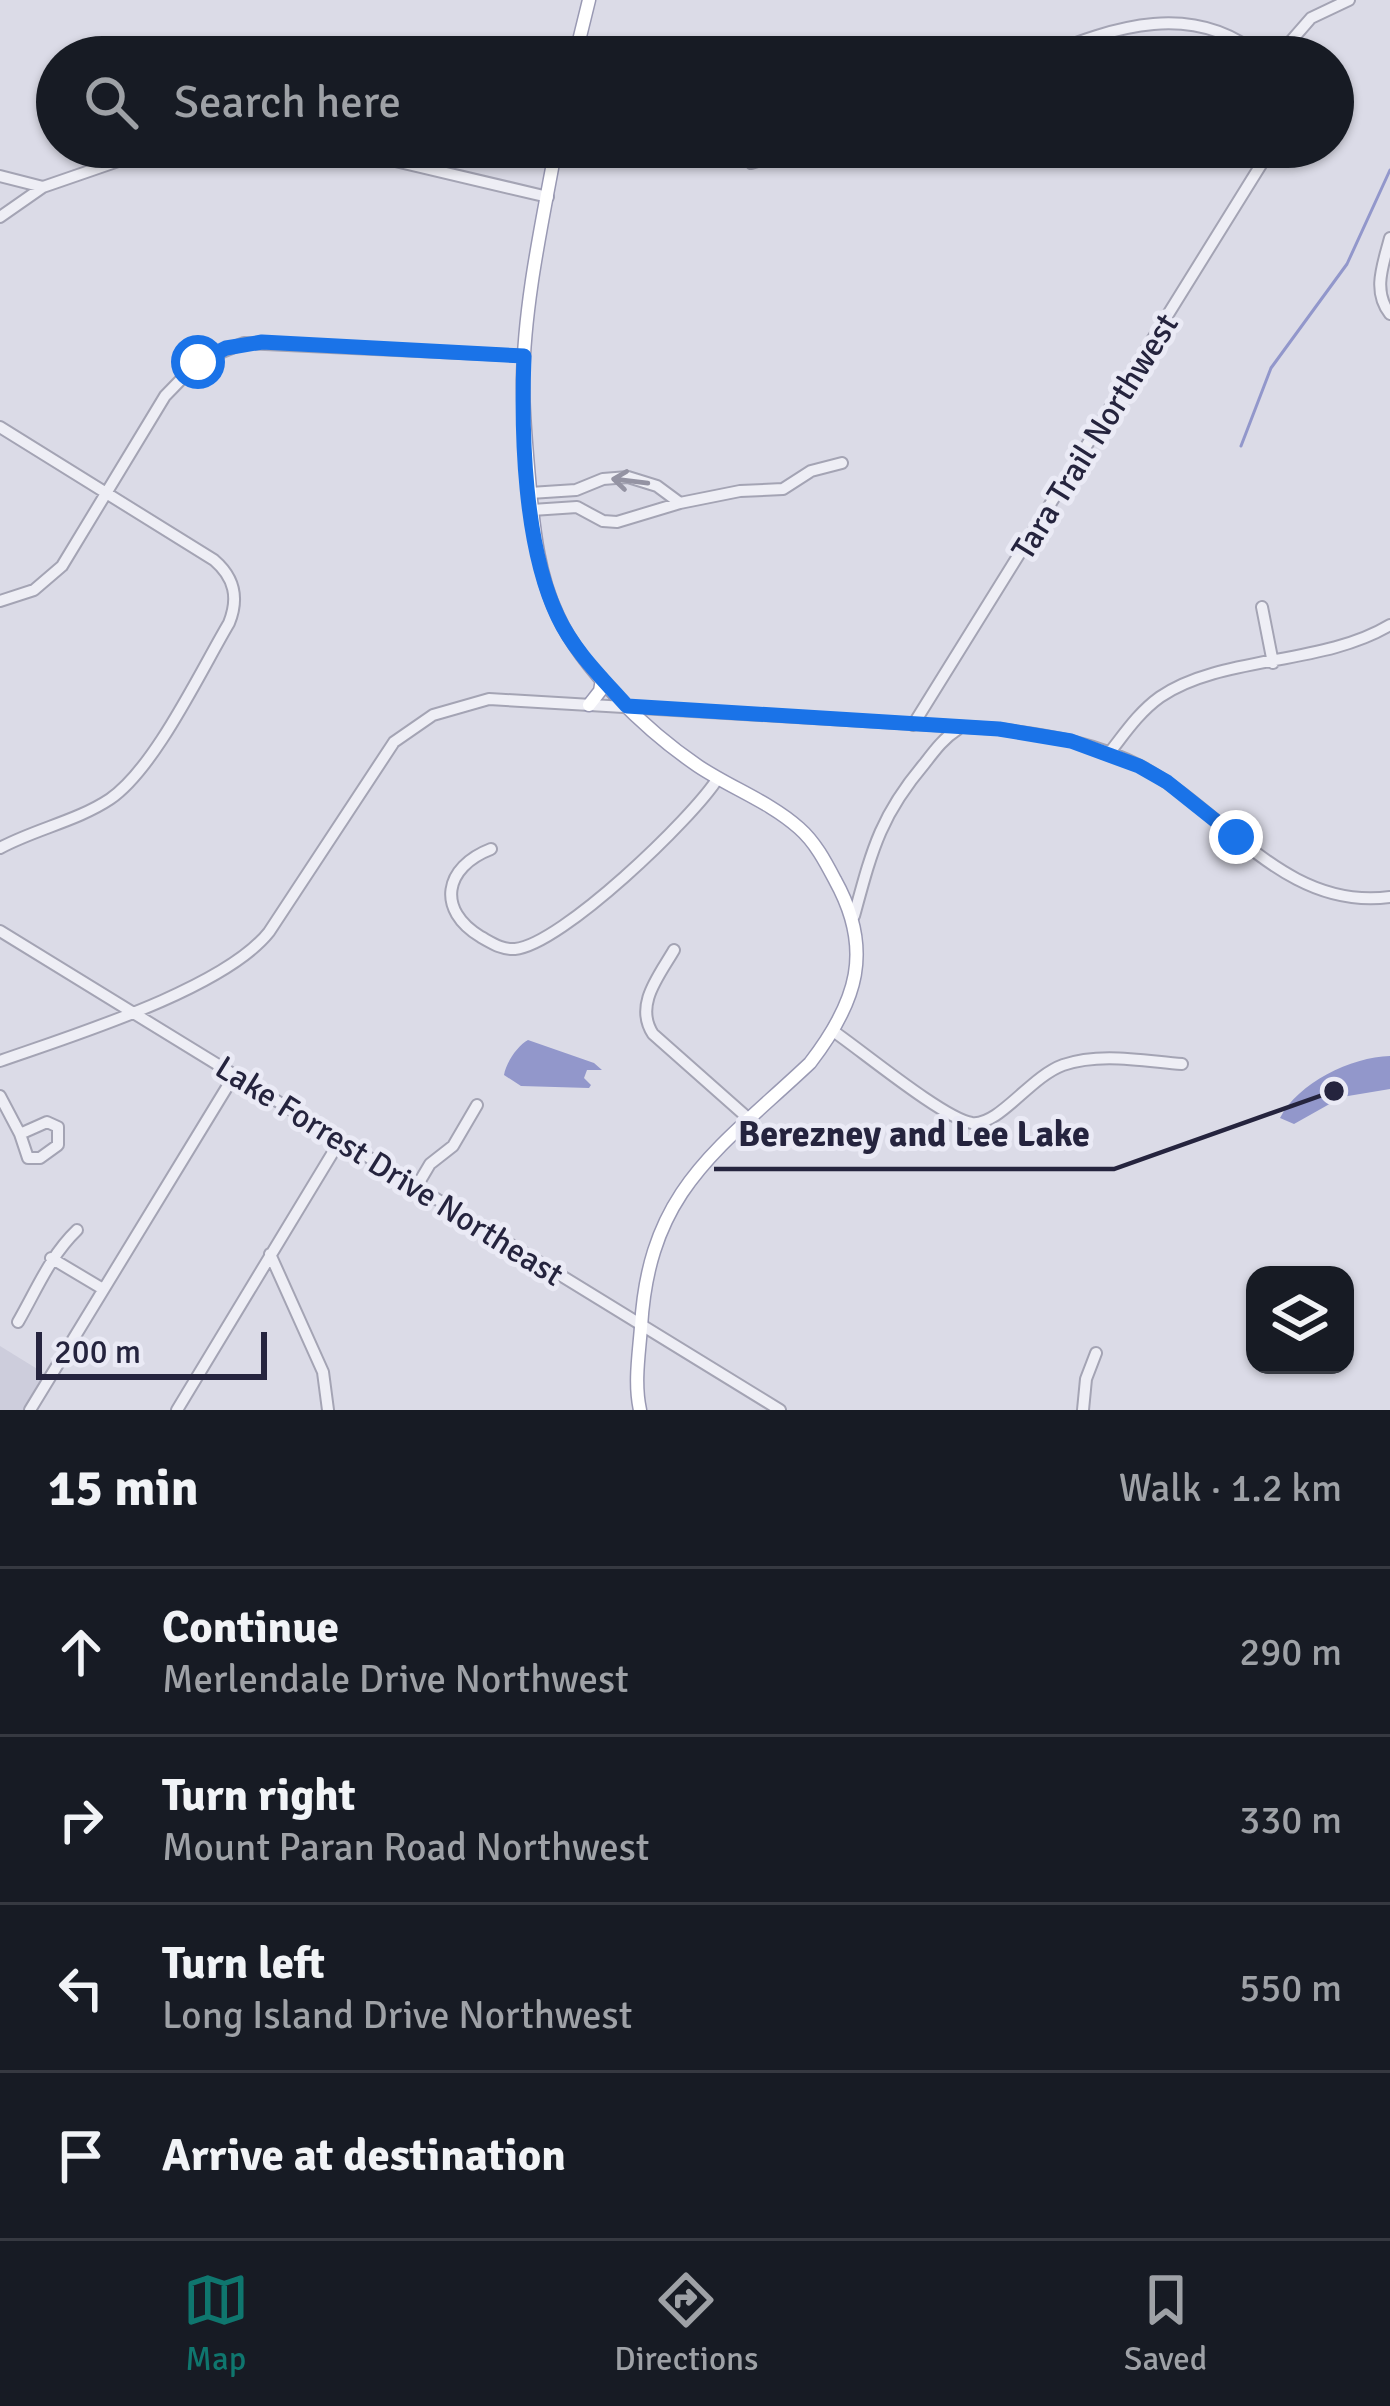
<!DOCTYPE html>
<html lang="en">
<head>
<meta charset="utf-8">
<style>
	body { margin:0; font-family:Signika,sans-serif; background:#20242c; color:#f1f3f6 }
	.controls { position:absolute; right:36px; bottom:36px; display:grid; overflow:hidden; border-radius:24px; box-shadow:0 3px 9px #0004 }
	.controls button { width:108px; height:108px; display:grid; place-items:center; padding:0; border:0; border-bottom:3px solid #363941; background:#171b24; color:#f1f3f6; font:60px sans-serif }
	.scale { position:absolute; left:36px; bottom:30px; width:231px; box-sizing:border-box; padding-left:12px; border:6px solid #25243e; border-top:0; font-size:33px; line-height:42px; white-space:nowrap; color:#25243e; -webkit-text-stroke:9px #eaeaf5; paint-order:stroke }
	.stop { position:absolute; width:36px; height:36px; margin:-27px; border:9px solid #1a73e8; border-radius:50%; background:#fff }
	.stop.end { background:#1a73e8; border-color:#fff; box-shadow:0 3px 12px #0008 }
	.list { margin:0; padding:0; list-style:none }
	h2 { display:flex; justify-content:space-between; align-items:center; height:156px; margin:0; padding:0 48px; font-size:51px }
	h2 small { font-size:39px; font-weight:400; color:#9ea1a6 }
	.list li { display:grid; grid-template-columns:78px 1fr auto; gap:36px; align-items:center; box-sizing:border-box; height:168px; padding:0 48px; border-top:3px solid #363941 }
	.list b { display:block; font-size:45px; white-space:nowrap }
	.list p { margin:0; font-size:39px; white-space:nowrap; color:#9ea1a6 }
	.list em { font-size:39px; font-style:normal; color:#9ea1a6 }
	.icon { flex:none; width:66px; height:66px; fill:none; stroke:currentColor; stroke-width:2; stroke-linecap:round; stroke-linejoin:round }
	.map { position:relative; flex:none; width:1390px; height:1410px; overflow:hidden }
	.search { position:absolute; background:#171b24; box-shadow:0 3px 9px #0004; left:36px; right:36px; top:36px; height:132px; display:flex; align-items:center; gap:30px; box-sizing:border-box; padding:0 42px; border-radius:66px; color:#9ea1a6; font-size:45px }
	.sheet { height:828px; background:#171b24 }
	nav { display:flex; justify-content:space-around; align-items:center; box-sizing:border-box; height:168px; border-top:3px solid #363941; background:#171b24; font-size:33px; color:#9ea1a6 }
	nav a { display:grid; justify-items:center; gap:6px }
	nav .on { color:#0f766e }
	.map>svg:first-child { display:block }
</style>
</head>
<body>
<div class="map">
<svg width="1390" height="1410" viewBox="0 0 1390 1410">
	<rect width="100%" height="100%" fill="#dbdbe7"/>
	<!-- built -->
	<path fill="#cdcddc" d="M0,1346L47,1375L27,1410H0Z"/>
	<!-- water -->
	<path fill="#9297cb" d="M528,1040L594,1063L602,1070H587L584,1078L591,1085L589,1088L521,1086L504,1075C506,1063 517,1046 528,1040Z
		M1390,1056V1089L1342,1097L1294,1124L1280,1118C1298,1083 1351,1057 1390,1056Z"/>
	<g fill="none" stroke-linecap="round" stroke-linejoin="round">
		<!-- stream -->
		<path stroke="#9297cb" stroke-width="3" d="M1241,446L1271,368L1347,264L1390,170"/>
		<defs>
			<path id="minor" d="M1040,57C1115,26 1194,0 1261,57
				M1277,57L1311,18L1349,0
				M336,147L548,197
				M751,163L805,147
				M0,176L43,187
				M0,217L43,187L159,147
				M1390,238C1383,265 1372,291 1390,314
				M0,427L214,560C235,578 239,598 229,623C200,672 155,768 110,799C77,821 35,829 0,848
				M530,493L576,490L603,479L628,477L657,486L680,503
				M532,510L577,507L603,521L617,522L680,503L740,491L783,489L811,471L842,463
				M0,601L34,590L62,566L165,396L198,362L244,343L524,356
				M1262,607L1273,663
				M913,725L1272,147
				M1110,752C1125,733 1139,712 1160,697C1221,655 1322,666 1390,625
				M491,849C444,867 436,910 481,937C492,943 502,950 515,949C561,945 693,818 718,778
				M854,916C872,850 880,816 925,763C935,750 944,738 958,729
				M0,931L780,1410
				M674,950C659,976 634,1005 653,1034L749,1119
				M833,1031C861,1050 944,1119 972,1123C999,1126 1030,1077 1063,1065C1100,1052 1144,1061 1182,1064
				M0,1061C71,1036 224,989 269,932L394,742L433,715L489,699L999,729C1048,735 1098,743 1142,767C1225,812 1285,911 1390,897
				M0,1096L20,1134
				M47,1122L58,1127V1145L40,1158H28L20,1134Z
				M417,1186L430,1164L453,1146L477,1105
				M270,1254L323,1372L328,1410
				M51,1258L103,1289
				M18,1322C37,1289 50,1256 77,1230
				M30,1410L235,1074
				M177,1410L341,1139
				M1083,1410L1086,1379L1096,1353"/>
			<path id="major" d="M575,57L589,0
				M556,147C542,223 524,304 523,381C523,418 527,454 530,490C534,532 539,576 557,614C582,670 648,732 698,766C731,788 770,802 799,828C815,842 825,861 835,880C874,950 857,1002 810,1063C719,1149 649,1189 641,1327C639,1354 634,1383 640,1410
				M589,705L600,691L602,679"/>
		</defs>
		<!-- minor casing -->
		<use href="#minor" stroke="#a4a4b4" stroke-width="14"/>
		<!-- major casing -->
		<use href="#major" stroke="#9999b3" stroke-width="15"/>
		<!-- minor -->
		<use href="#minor" stroke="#eeeef5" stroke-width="10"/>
		<!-- major -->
		<use href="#major" stroke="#fff" stroke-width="12"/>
	</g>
	<!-- one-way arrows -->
	<defs><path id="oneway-shaft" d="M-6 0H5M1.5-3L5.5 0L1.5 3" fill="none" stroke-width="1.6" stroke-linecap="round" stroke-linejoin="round" transform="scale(3)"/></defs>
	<use stroke="#9493a3" href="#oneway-shaft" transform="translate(630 481) rotate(-173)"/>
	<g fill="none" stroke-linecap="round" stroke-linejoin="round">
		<!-- route -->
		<path stroke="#1a73e8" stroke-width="15" d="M198,362L226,348L262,342L524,356C521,434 524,546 558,617C574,651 602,678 627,706L999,729L1071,741L1139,766L1167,782L1236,837"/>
	</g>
	<g text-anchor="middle" stroke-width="10" stroke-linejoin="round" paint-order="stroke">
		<!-- street labels -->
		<g font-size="33" fill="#25243e" stroke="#eaeaf5">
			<text transform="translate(1094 436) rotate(-58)" y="12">Tara Trail Northwest</text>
			<text transform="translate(390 1170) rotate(32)" y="12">Lake Forrest Drive Northeast</text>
		</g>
	</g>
	<!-- callouts -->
	<path fill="none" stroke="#25243e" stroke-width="4.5" d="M1334 1091L1114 1169H714"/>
	<circle fill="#25243e" stroke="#eaeaf5" stroke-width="4.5" cx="1334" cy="1091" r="12"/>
	<g font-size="36" text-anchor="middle" font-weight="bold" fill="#25243e" stroke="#eaeaf5" stroke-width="10" stroke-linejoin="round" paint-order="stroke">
		<text x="914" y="1146">Berezney and Lee Lake</text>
	</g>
</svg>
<div class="controls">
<button><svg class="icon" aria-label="layers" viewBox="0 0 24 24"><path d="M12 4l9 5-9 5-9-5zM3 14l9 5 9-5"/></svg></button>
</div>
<div class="scale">200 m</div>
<div class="stop" style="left:198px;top:362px"></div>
<div class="stop end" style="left:1236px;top:837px"></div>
<div class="search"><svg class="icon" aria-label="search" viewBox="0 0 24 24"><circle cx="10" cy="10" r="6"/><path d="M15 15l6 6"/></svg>Search here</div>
</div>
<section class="sheet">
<h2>15 min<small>Walk · 1.2 km</small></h2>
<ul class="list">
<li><svg class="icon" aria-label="ahead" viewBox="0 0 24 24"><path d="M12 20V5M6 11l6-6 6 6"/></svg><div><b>Continue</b><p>Merlendale Drive Northwest</p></div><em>290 m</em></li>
<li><svg class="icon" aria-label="right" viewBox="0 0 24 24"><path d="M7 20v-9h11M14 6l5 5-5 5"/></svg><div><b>Turn right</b><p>Mount Paran Road Northwest</p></div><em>330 m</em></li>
<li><svg class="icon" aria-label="left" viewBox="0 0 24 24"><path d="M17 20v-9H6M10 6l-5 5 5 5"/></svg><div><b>Turn left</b><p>Long Island Drive Northwest</p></div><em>550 m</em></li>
<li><svg class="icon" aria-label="arrive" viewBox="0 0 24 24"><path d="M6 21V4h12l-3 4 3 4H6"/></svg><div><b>Arrive at destination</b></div></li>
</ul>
</section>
<nav>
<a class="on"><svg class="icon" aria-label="map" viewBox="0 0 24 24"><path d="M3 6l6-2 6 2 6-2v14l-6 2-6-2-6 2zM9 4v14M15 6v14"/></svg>Map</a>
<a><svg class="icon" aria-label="directions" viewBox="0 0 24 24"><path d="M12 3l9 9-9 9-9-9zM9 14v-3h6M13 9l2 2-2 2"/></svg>Directions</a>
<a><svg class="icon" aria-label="saved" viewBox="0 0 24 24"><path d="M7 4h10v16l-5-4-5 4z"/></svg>Saved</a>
</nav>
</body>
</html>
